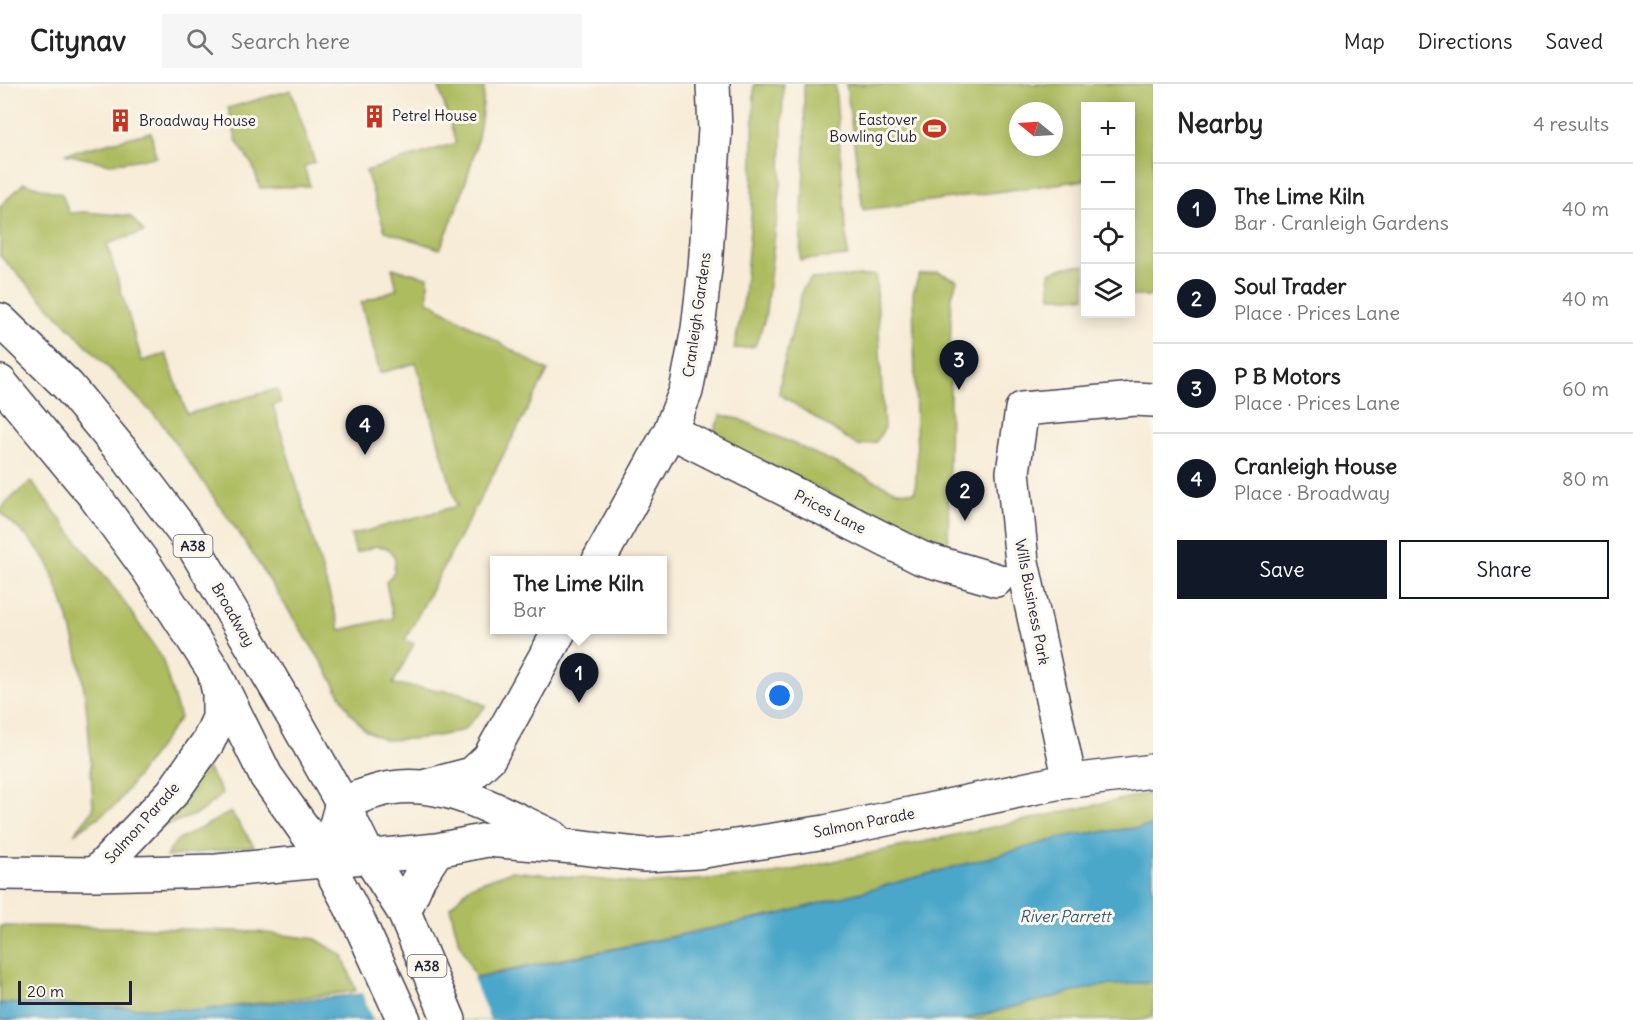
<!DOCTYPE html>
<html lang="en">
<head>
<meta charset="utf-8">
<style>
	body { margin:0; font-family:Delius,sans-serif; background:#f6f6f6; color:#222 }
	.controls { position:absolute; right:18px; top:18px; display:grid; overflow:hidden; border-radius:0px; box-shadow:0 3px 15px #0003 }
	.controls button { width:54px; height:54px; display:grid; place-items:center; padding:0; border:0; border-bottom:2px solid #e0e0e0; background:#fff; color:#222; font:30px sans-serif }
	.compass { position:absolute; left:1009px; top:18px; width:54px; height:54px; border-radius:50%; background:#fff; box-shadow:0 3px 15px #0003; rotate:288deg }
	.scale { position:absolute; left:18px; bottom:15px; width:114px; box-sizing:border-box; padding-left:6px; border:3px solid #22223b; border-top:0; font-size:16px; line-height:21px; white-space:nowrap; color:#22223b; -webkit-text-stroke:4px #fbf7ec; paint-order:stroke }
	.you { position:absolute; left:780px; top:612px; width:21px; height:21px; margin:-15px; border:4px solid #fff; border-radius:50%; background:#1a73e8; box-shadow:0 0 0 9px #1a73e833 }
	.badge { display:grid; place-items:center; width:39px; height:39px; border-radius:50%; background:#111827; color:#fff; font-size:20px; font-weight:700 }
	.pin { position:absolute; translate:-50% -50px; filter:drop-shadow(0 2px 3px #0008) }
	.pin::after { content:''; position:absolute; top:32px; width:21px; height:18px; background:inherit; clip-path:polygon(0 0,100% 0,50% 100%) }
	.popup { position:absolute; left:490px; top:472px; width:177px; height:78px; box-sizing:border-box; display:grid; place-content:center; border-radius:0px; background:#fff; filter:drop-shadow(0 2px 4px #0005); font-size:20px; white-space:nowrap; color:#767676 }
	.popup b { font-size:22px; color:#222 }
	.popup::after { content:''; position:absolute; left:50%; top:100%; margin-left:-12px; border:12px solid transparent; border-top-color:#fff }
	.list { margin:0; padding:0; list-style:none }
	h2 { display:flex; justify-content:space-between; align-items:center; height:78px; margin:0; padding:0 24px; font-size:26px }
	h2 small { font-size:20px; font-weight:400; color:#767676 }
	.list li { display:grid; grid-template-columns:39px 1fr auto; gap:18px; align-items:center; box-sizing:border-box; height:90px; padding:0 24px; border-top:2px solid #e0e0e0 }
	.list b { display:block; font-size:22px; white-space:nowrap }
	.list p { margin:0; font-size:20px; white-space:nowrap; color:#767676 }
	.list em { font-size:20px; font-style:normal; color:#767676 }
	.actions { display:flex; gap:12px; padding:18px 24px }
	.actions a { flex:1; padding:14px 0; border:2px solid #111827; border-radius:0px; text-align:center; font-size:21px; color:#111827 }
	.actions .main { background:#111827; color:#fff }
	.icon { flex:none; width:33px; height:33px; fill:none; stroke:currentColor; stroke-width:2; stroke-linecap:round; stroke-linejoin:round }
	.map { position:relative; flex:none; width:1153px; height:936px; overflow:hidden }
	header { display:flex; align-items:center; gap:36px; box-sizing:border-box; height:84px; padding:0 30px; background:#fff; border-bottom:2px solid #e0e0e0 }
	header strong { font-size:28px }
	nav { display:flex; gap:33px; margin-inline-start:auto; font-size:21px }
	.search { width:420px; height:54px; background:#f6f6f6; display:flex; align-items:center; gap:15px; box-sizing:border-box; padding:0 21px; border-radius:0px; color:#767676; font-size:22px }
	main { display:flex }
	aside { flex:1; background:#fff }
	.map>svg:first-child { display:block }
</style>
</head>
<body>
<header>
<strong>Citynav</strong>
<div class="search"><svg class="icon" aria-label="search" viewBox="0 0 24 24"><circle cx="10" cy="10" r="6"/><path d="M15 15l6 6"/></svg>Search here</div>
<nav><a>Map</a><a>Directions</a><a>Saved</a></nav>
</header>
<main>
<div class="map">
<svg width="1153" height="936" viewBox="0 0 1153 936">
	<rect width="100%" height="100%" fill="#fbf7ec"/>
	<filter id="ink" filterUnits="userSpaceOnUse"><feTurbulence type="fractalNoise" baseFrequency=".0167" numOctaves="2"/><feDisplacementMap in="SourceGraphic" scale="12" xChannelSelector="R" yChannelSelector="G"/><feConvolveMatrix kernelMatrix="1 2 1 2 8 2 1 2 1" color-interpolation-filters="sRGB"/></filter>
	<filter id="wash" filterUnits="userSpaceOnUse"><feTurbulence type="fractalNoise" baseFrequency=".008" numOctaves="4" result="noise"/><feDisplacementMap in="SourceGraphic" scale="24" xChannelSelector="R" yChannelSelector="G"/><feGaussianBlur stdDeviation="1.35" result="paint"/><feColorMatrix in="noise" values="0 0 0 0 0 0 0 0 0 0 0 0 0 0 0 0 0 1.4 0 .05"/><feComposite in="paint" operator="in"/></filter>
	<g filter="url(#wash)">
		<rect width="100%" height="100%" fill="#f7ecd7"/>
		<!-- green -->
		<path fill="#adbc5f" stroke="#686f4d" stroke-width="1.5" fill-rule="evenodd" d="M438,0H484C484,53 461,117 440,165L385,147L366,87L456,59Z
			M754,0H783L781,99L765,235L755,262L734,265L744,215L752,121Z
			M804,0H835L848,172L800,176L805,60Z
			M846,0H1153V212H1131L1130,22H1086L1085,96L863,126ZM1018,27H1054V63H1018Z
			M291,6L315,78L304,83L310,102L260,104L253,82L237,58L228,24Z
			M151,48L156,73L110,80L65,70Z
			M24,99L62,110L69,129L84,128L130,132L144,148L107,160L142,277L166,270L187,330L277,305L281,319L273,321L340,546L393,534L386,498L394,488L395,475L388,464L376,462L356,469L351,451L457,422L416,279L380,289L361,219L397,205L392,184L428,193V217L548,287L405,556L414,560L393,600L461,609L486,622L464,646L438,652L413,655L385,656L365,646L349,627L326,585L241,452L160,337L0,172V122Z
			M1085,181V213H1051L1049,189L1066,183Z
			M938,188L957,196L951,215L948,472L919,459L895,441L724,359L713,348L721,331L739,335L897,407L915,408L917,376L913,209L919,191Z
			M876,191L884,345L876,358L858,362L779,310L782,287L803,204L811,195Z
			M31,397L120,512L162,574L180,634L116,721L74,750L93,726C90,651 87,579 59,508C55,499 52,487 47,478C36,459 16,443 0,428V424Z
			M206,683L223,710L197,730L153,746Z
			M1146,710H1153V742L1072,751L780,830L475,893L458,855L450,823L471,802L511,787L643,800L774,790Z
			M231,728L254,762L166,773L176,757Z
			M0,842L129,843L258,848L316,855L343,872L356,907L201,926L0,919Z
			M1153,898V933L1141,936H961L1098,902Z"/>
		<!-- water -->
		<path fill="#4ca7ca" stroke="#376482" stroke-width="1.5" d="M1153,742V898L1098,902L961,936H0V919L201,926L436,903L780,830L1072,751Z"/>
		<!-- pier -->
		<path fill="#f7ecd7" d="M472,892L490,936H373L361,907L436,900Z"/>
	</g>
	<g filter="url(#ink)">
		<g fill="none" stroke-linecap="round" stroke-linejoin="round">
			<defs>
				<path id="minor" d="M670,347L921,474L996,496
					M599,476L670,347L686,307L698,245L705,184L715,46L713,0
					M1070,697L1022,478L1013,388L1022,325L1135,315L1153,316
					M427,702L472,690L489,674L560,546
					M326,776L342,719C358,714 375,706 391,704C448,695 503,730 553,753
					M0,789L95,790L217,787L437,766L487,756L574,763L645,771L698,768L825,748L1056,699L1153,687
					M95,790L172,709L208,658L219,634V609L215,591
					M404,828L419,794L437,766"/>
				<path id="major" d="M0,236L68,302L126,372L191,458L294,634L342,719L369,773L404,828L449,936
					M0,298L93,410L147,484L214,587L266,692L326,776L361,842L404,936"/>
			</defs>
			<!-- minor casing -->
			<use href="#minor" stroke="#424052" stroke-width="36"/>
			<!-- major casing -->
			<use href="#major" stroke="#424052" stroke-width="36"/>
			<!-- minor -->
			<use href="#minor" stroke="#fff" stroke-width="33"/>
			<!-- major -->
			<use href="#major" stroke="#fff" stroke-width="33"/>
		</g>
	</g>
	<!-- icons -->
	<defs>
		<symbol id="building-bare" viewBox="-9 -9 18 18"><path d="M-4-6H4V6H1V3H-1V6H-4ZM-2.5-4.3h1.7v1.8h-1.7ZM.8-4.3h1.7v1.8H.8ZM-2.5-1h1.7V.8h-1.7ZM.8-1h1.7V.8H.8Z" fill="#c8321e" stroke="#fbf7ec" stroke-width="2.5" paint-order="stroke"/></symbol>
		<symbol id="stadium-bare" viewBox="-9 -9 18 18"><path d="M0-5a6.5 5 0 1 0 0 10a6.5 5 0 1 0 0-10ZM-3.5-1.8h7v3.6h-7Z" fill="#c8321e" stroke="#fbf7ec" stroke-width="2.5" paint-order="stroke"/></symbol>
	</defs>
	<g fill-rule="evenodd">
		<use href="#building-bare" x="358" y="16" width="33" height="33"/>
		<use href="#building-bare" x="104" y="20" width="33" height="33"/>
		<use href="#stadium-bare" x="918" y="28" width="33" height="33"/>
	</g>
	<g text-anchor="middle" stroke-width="6" stroke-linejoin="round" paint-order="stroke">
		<!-- shield labels -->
		<g fill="#fbf7ec" stroke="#636270" stroke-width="1.5">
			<rect x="173.5" y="451" width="39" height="22" rx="4.5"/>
			<rect x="407.5" y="871" width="39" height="22" rx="4.5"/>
		</g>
		<g font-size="14" font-weight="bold" fill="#22223b">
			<text x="193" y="467">A38</text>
			<text x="427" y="887">A38</text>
		</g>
		<!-- poi labels -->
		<g font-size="15" fill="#22223b" stroke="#fbf7ec" text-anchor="start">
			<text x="392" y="37">Petrel House</text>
			<text x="917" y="41" text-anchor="end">Eastover<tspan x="917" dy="17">Bowling Club</tspan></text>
			<text x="139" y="42">Broadway House</text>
		</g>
		<!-- street labels -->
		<g font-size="15" fill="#22223b" stroke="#fbf7ec">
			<text transform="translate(697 231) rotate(-82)" y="5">Cranleigh Gardens</text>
			<text transform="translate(830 428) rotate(27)" y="5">Prices Lane</text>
			<text transform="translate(1032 518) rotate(79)" y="5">Wills Business Park</text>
			<text transform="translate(233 531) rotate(60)" y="5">Broadway</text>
			<text transform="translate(142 739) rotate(-48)" y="5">Salmon Parade</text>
			<text transform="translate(864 739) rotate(-11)" y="5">Salmon Parade</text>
		</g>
		<!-- water labels -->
		<g font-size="16" font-style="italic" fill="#335774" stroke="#fbf7ec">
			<text x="1065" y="838">River Parrett</text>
		</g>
	</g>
</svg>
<div class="controls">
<button>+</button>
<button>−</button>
<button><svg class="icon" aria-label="locate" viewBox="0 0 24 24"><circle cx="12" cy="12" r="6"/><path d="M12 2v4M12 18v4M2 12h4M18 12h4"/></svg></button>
<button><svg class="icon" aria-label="layers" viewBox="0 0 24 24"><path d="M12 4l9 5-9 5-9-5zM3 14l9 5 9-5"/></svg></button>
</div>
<svg class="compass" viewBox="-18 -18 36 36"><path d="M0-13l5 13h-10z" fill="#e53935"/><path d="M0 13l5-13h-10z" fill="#767676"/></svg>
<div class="scale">20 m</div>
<div class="you"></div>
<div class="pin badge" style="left:579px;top:619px">1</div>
<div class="popup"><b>The Lime Kiln</b>Bar</div>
<div class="pin badge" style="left:965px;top:437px">2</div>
<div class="pin badge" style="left:959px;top:306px">3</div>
<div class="pin badge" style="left:365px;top:371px">4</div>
</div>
<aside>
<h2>Nearby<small>4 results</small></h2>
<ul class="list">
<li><span class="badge">1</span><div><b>The Lime Kiln</b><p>Bar · Cranleigh Gardens</p></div><em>40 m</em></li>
<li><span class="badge">2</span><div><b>Soul Trader</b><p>Place · Prices Lane</p></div><em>40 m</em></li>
<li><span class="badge">3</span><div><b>P B Motors</b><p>Place · Prices Lane</p></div><em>60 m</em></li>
<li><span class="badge">4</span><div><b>Cranleigh House</b><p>Place · Broadway</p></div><em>80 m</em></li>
</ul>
<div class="actions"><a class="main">Save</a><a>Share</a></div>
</aside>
</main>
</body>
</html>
